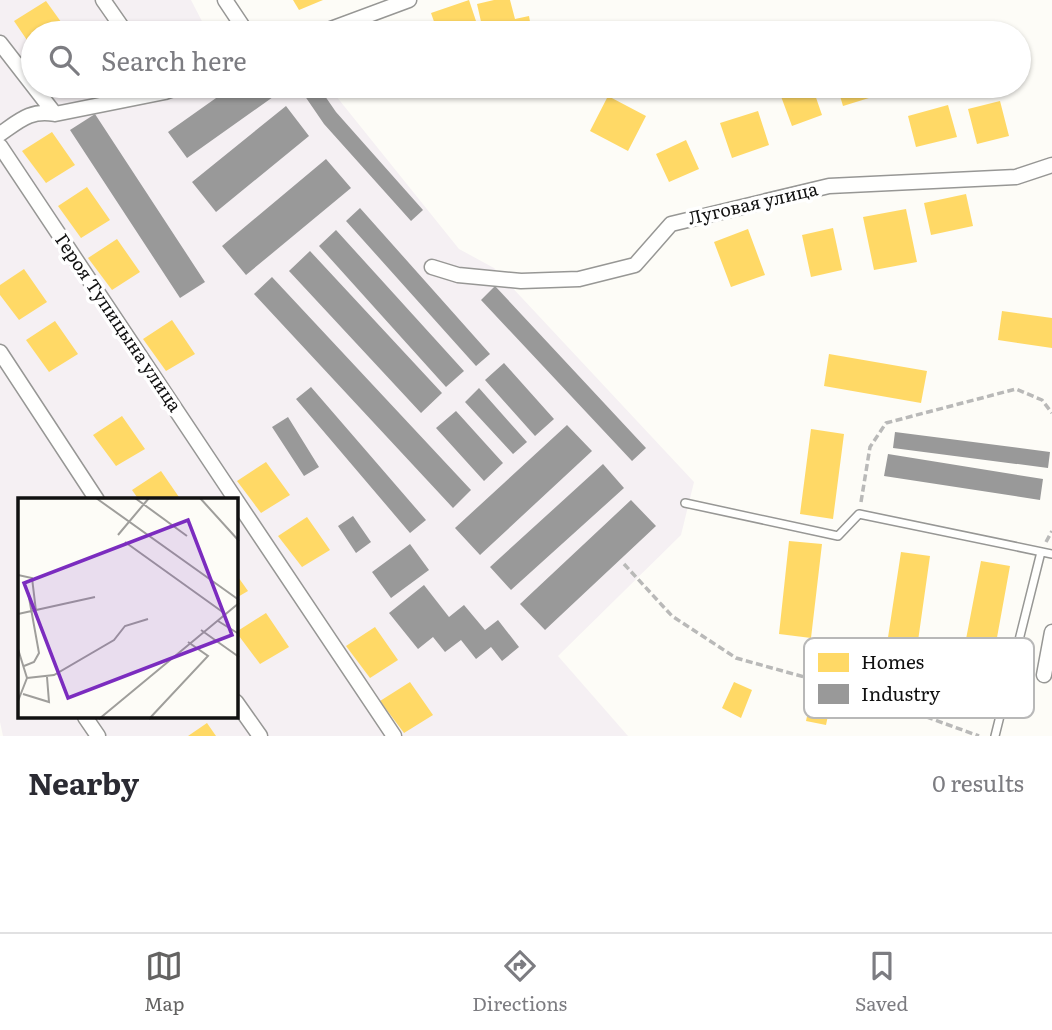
<!DOCTYPE html>
<html lang="en">
<head>
<meta charset="utf-8">
<style>
	body { margin:0; font-family:Literata,serif; background:#f2f2f3; color:#2b2b33 }
	.list { margin:0; padding:0; list-style:none }
	h2 { display:flex; justify-content:space-between; align-items:center; height:91px; margin:0; padding:0 28px; font-size:30px }
	h2 small { font-size:23px; font-weight:400; color:#7c7c81 }
	.icon { flex:none; width:38px; height:38px; fill:none; stroke:currentColor; stroke-width:2; stroke-linecap:round; stroke-linejoin:round }
	.map { position:relative; flex:none; width:1052px; height:736px; overflow:hidden }
	.search { position:absolute; background:#fff; box-shadow:0 2px 5px #0004; left:21px; right:21px; top:21px; height:77px; display:flex; align-items:center; gap:18px; box-sizing:border-box; padding:0 24px; border-radius:38px; color:#7c7c81; font-size:26px }
	.sheet { height:196px; background:#fff }
	nav { display:flex; justify-content:space-around; align-items:center; box-sizing:border-box; height:98px; border-top:2px solid #e1e1e2; background:#fff; font-size:19px; color:#7c7c81 }
	nav a { display:grid; justify-items:center; gap:4px }
	nav .on { color:#646362 }
	.map>svg:first-child { display:block }
</style>
</head>
<body>
<div class="map">
<svg width="1052" height="736" viewBox="0 0 1052 736">
	<rect width="100%" height="100%" fill="#fdfcf7"/>
	<!-- industrial -->
	<path fill="#f5f0f3" fill-rule="evenodd" d="M0,0H191L206,29L284,31L286,33H33V86H328L459,249L494,268L694,482L681,535L558,656L628,736H3L0,722ZM19,500H236V717H19Z"/>
	<!-- homes -->
	<path fill="#ffd966" d="M293,0H323L299,10Z
		M469,0L480,33H438L431,13Z
		M494,0H510L515,19L529,16L532,33H496L494,24L482,26L477,4Z
		M46,1L69,33H33V49L14,21Z
		M793,86H812L822,115L792,126L779,91Z
		M837,86H866L869,98L843,106Z
		M608,96L646,116L628,151L590,131Z
		M1000,101L1009,136L977,144L968,109Z
		M948,105L957,137L916,147L908,116Z
		M758,111L769,145L732,158L720,123Z
		M52,132L75,165L46,183L22,151Z
		M686,140L699,169L669,182L656,154Z
		M87,187L110,220L81,238L58,206Z
		M966,194L973,226L931,235L924,203Z
		M906,209L917,262L874,270L863,217Z
		M833,228L842,270L811,277L802,235Z
		M748,229L765,275L731,287L714,242Z
		M117,239L140,272L112,290L88,258Z
		M24,269L47,302L19,320L0,295V285Z
		M1002,311L1052,318V348L998,340Z
		M172,320L195,354L166,371L143,339Z
		M55,321L78,354L49,372L26,340Z
		M829,354L927,371L921,403L824,386Z
		M122,416L145,449L116,466L93,435Z
		M811,429L844,434L833,519L800,514Z
		M266,462L290,495L261,513L237,481Z
		M161,471L181,500H139L132,490Z
		M307,517L330,550L302,567L278,536Z
		M789,541L822,544L811,638L779,634Z
		M901,552L930,556L917,648L887,644Z
		M981,561L1010,566L992,665L962,660Z
		M236,574L248,591L236,598Z
		M266,613L289,647L260,664L236,632Z
		M375,627L398,660L370,678L346,646Z
		M410,682L433,715L404,733L380,701Z
		M734,682L752,690L741,718L722,708Z
		M812,693L832,697L826,725L806,721Z
		M207,723L216,736H188Z"/>
	<!-- industry -->
	<path fill="#999" d="M233,86H275L280,92L187,158L168,132Z
		M298,86H318L336,112L423,210L411,221L324,124Z
		M286,106L309,136L216,212L192,182Z
		M95,114L205,282L180,298L70,130Z
		M326,159L351,188L246,275L222,246Z
		M360,208L490,354L476,366L346,221Z
		M336,230L464,371L446,387L319,246Z
		M310,251L442,393L421,413L289,271Z
		M272,277L471,490L453,508L254,294Z
		M495,286L646,448L632,461L481,300Z
		M504,363L554,419L535,436L485,380Z
		M311,387L426,520L410,533L296,399Z
		M479,388L527,442L513,454L465,402Z
		M456,411L503,463L484,481L436,428Z
		M288,417L319,467L304,476L272,427Z
		M567,425L592,451L480,555L455,528Z
		M895,432L1050,452L1048,468L893,448Z
		M888,454L1043,479L1040,500L884,476Z
		M603,464L624,488L511,590L490,567Z
		M631,500L656,526L545,630L520,604Z
		M353,516L371,542L356,553L338,526Z
		M410,544L429,570L391,598L372,572Z
		M424,585L449,617L464,605L485,630L498,620L519,647L502,661L491,647L476,659L461,640L445,652L433,637L418,649L389,613Z"/>
	<g fill="none" stroke-linecap="round" stroke-linejoin="round">
		<defs>
			<path id="lane" d="M685,503L838,536L859,514L1052,554
				M995,736L1041,552"/>
			<path id="street" d="M103,0L126,33
				M225,0L247,33
				M320,33L409,0
				M0,43L55,114
				M0,134C19,121 31,109 55,114L165,92L182,86
				M0,146L236,500
				M432,267L458,275L521,281L579,279L635,265L671,224L829,186L1016,177L1052,165
				M0,352L97,500
				M236,500L394,736
				M1044,675L1052,632
				M236,702L260,736
				M85,717L98,736"/>
		</defs>
		<!-- lane casing -->
		<use href="#lane" stroke="#979795" stroke-width="10"/>
		<!-- street casing -->
		<use href="#street" stroke="#979795" stroke-width="17"/>
		<!-- path -->
		<path stroke="#b9b9b8" stroke-width="3.5" stroke-dasharray="7 3.5" stroke-linecap="butt" d="M861,502L870,447L886,423L1016,389L1042,400L1052,413
			M1046,542L1052,531
			M624,564L672,616L736,658L855,691L979,736"/>
		<!-- lane -->
		<use href="#lane" stroke="#fffffe" stroke-width="7"/>
		<!-- street -->
		<use href="#street" stroke="#fffffe" stroke-width="14"/>
	</g>
	<g text-anchor="middle" stroke-width="7" stroke-linejoin="round" paint-order="stroke">
		<!-- street labels -->
		<g font-size="18" fill="#111" stroke="#fff">
			<text transform="translate(753 204) rotate(-13)" y="6">Луговая улица</text>
			<text transform="translate(118 323) rotate(56)" y="6">Героя Тупицына улица</text>
		</g>
	</g>
	<!-- overview -->
	<g transform="translate(18 498)">
		<rect width="220" height="220" fill="#fdfcf7"/>
		<path fill="none" stroke="#9f9e9b" stroke-width="2" d="M78,0L221,102M117,0L169,38M182,0L221,43M100,37L131,0M107,44L206,115M0,77L14,80L18,113M0,116L77,99M200,123L221,136M183,132L221,159M0,151L9,180L0,203M6,168L16,164L21,155L10,94M9,180L36,177L96,142L107,128L130,121M5,196L31,204L29,179M81,221L221,105M131,221L190,158L170,144"/>
		<path fill="#7b2cbf" fill-opacity="0.15" stroke="#7b2cbf" stroke-width="3.5" d="M170,22L214,137L50,200L6,85Z"/>
		<rect width="220" height="220" fill="none" stroke="#111" stroke-width="3.5"/>
	</g>
	<!-- legend -->
	<rect x="804" y="638" width="230" height="80" rx="10" fill="#fff" stroke="#b8b8b8" stroke-width="2"/>
	<rect x="818" y="653" width="31" height="19" fill="#ffd966"/>
	<rect x="818" y="684" width="31" height="20" fill="#999"/>
	<g font-size="19" fill="#111">
		<text x="861" y="669">Homes</text>
		<text x="861" y="701">Industry</text>
	</g>
</svg>
<div class="search"><svg class="icon" aria-label="search" viewBox="0 0 24 24"><circle cx="10" cy="10" r="6"/><path d="M15 15l6 6"/></svg>Search here</div>
</div>
<section class="sheet">
<h2>Nearby<small>0 results</small></h2>
<ul class="list">
</ul>
</section>
<nav>
<a class="on"><svg class="icon" aria-label="map" viewBox="0 0 24 24"><path d="M3 6l6-2 6 2 6-2v14l-6 2-6-2-6 2zM9 4v14M15 6v14"/></svg>Map</a>
<a><svg class="icon" aria-label="directions" viewBox="0 0 24 24"><path d="M12 3l9 9-9 9-9-9zM9 14v-3h6M13 9l2 2-2 2"/></svg>Directions</a>
<a><svg class="icon" aria-label="saved" viewBox="0 0 24 24"><path d="M7 4h10v16l-5-4-5 4z"/></svg>Saved</a>
</nav>
</body>
</html>
